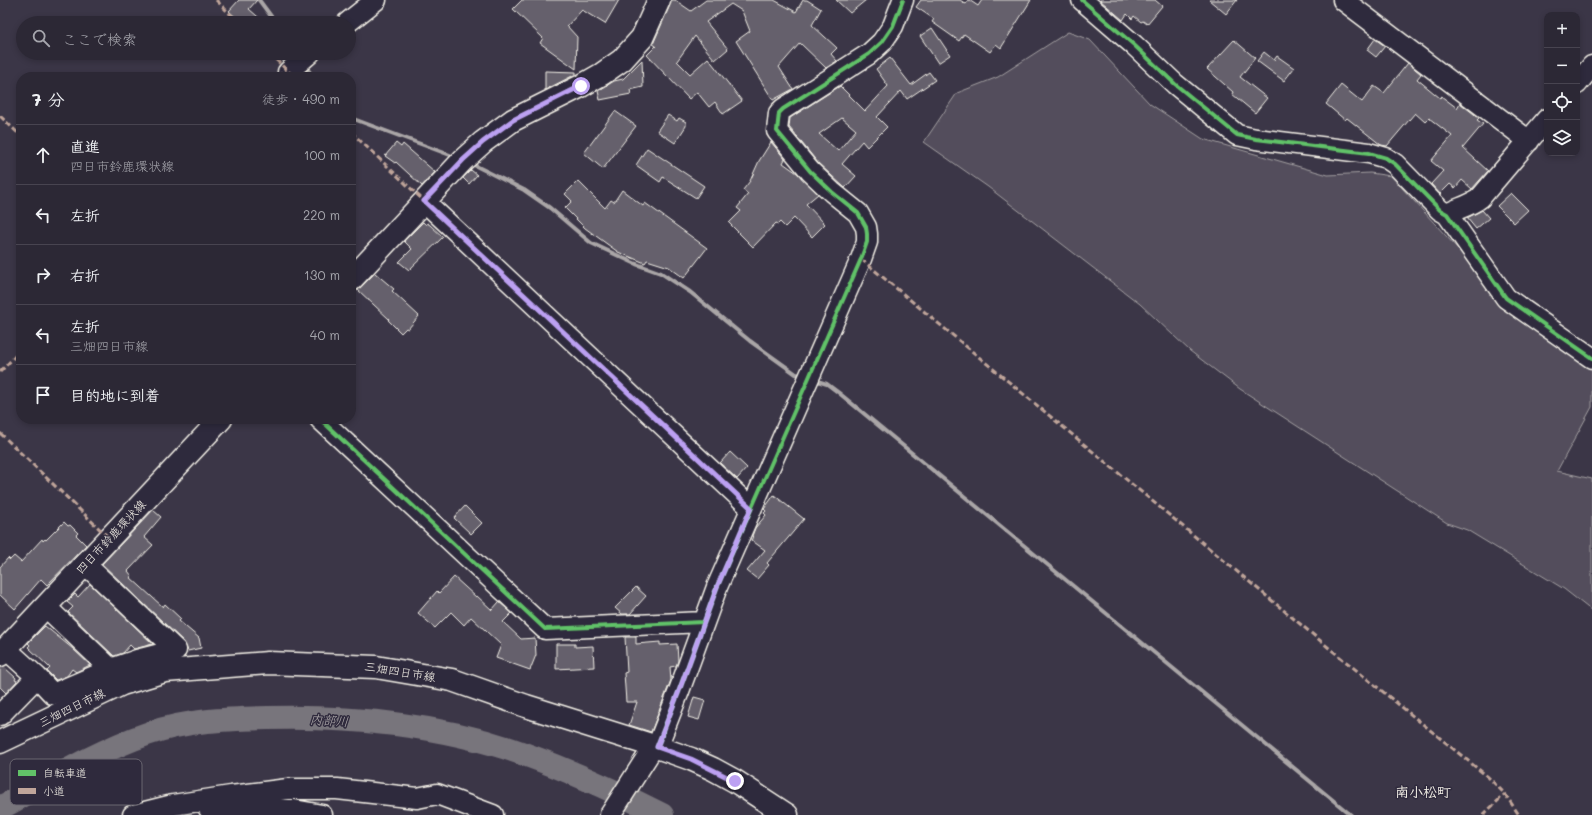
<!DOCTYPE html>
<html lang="ja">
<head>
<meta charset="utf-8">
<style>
	body { margin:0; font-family:Mali,"Klee One",sans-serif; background:#383441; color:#f1f3f6 }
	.controls { position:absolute; right:12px; top:12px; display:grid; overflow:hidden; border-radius:8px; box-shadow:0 2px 6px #0003 }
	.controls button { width:36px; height:36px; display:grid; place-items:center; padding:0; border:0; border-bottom:1px solid #484450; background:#2c2835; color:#f1f3f6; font:20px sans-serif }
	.stop { position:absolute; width:12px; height:12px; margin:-9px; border:3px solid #bca0f2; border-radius:50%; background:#fff }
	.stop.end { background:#bca0f2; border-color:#fff; box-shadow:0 1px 4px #0008 }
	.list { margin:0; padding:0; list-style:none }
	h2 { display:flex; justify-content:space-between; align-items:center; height:52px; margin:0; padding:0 16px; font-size:17px }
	h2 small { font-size:13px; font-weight:400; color:#a6a6ad }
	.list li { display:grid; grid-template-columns:26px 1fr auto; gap:12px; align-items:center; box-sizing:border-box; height:60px; padding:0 16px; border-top:1px solid #484450 }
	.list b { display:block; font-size:15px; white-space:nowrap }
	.list p { margin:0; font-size:13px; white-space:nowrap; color:#a6a6ad }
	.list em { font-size:13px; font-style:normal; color:#a6a6ad }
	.icon { flex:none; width:22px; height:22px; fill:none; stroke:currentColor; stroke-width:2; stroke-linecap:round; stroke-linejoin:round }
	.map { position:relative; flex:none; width:1592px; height:815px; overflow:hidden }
	.search { position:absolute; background:#2c2835; box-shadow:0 2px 6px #0003; left:16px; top:16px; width:340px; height:44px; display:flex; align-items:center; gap:10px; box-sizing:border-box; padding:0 14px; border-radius:22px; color:#a6a6ad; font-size:15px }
	.panel { position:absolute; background:#2c2835; box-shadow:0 2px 6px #0003; left:16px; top:72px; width:340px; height:352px; border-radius:16px }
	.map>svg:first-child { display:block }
</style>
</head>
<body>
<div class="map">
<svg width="1592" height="815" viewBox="0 0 1592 815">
	<rect width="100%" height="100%" fill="#3b3647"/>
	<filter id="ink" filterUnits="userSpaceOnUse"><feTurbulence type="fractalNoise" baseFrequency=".025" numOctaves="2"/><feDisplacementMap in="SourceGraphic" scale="8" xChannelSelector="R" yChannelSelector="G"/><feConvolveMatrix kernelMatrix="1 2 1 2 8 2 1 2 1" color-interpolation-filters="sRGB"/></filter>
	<g filter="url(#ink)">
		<!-- green -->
		<path fill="#534e5c" stroke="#a4a0a2" d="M1068,32L1090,40L1150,104L1203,139L1328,175L1370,173L1391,176L1469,261L1592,367V407L1557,471L1592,479V611L1564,589L1467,530L1447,523L1240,389L1190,351L1140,304L988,187L924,142L957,93L998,77Z"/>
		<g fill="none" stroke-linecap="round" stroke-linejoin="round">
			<!-- stream -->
			<path stroke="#aaa6a7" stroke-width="4" d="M259,0L276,23
				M304,64L313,77
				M351,118L450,155
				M474,165L524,190L550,208L591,243L636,264L661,273L690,292L750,341L796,374L804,376
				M814,380L827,384L839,393L1351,815"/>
			<!-- river -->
			<path stroke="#78747b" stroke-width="24" d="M0,808C48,782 95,752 147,734C186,720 227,719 268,718C352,716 445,725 524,754C571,771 617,792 662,815"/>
		</g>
		<!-- building -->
		<path fill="#65616c" stroke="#f4f1e8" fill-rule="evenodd" d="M239,0H257L249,9L265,23H242L229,11Z
			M522,0H619L605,24L582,10L567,26L577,37L576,69L540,43L543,38L513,9Z
			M671,0H675L691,11L706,0H774L796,12L803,0H807L821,9L812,25L837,48L831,54L837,61L826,68L800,43L779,67L793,89L773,100L736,41L750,31L742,11L731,4L706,22L728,49L715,60L695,36L677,61L690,74L708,58L742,101L723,114L715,102L709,107L697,92L689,99L647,55L656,46L653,44L670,5Z
			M836,0H866L850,13Z
			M921,0H960L966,4L969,0L978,6L982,0H1031L1001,48L996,44L990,52L964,34L959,41L932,22L934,19L916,7Z
			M1100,0H1155L1162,6L1147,24L1143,21L1141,22L1134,16L1132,19L1127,14L1123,20Z
			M1209,0H1237L1226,14Z
			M932,28L950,55L938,63L920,36Z
			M1375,39L1385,46L1376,57L1367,50Z
			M1234,40L1255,58L1240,77L1267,98L1255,113L1232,94L1233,92L1207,69Z
			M1264,52L1274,60L1277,56L1294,68L1284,81L1257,61Z
			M890,58L911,85L929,72L935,80L907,99L901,91L877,117L887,127L867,147L862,141L842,164L856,176L845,188L818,163L789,127L790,118L840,86L865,111L888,86L876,69ZM842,118L856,130L838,151L819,134Z
			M642,60L643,87L630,90L631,94L600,100L598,91L614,81L623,79Z
			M1408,63L1421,74L1417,79L1440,98L1441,96L1457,108L1460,103L1479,118L1477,120L1483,124L1463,148L1488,171L1472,189L1462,180L1455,188L1450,184L1440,194L1431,184L1443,171L1431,161L1452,136L1429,118L1425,122L1415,113L1387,146L1381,145L1347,118L1345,120L1326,104L1341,85L1362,102L1374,86L1384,93Z
			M545,71L576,72V74L545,90Z
			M615,111L636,126L603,169L584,153Z
			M668,115L677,121L679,118L686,122V126L675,143L657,131Z
			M771,142L785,159L783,163L797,173L818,194L806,204L825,224L812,237L794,218L785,227L780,222L778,224L776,223L753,247L729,223L741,211L737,208L748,194L743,190L750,181L759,161Z
			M396,143L401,147L403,144L435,172L422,186L396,162L395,163L385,156Z
			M647,148L704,186L696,198L663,177L660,182L636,165Z
			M471,170L477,175L469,184L463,178Z
			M578,181L605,208L611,200L614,202L622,190L643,206L645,203L707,248L684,278L669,267L647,260L645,263L618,252L585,228L565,208L572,201L565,194Z
			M1511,193L1528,210L1514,223L1497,206Z
			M1482,210L1489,218L1476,229L1467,218Z
			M423,222L426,225L427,223L430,225L443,237L409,270L399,262L412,249L404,241Z
			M375,273L394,289L392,291L419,316L408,329L406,328L401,333L388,320L389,319L358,290Z
			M730,452L747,468L737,479L720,463Z
			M774,495L804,519L767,563L769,565L757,579L747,571L765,550L751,540L753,537L752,536L755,528L766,515L764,513L766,511L764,509Z
			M465,506L482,523L471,534L454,518Z
			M153,510L161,517L144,537L153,545L128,571L132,576L130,577L163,607L165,604L181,619L179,621L199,638L201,648L188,651L184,642L102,564Z
			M64,522L68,526L70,525L78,533L76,535L86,545L47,585L41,579L15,609L0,595V567L8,558L10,560L14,556L21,562L42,539L43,541L45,539L46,540Z
			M454,577L476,597L477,596L492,610L499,602L512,613L503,622L521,639L535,638L536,655L530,670L496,658L501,645L471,617L464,625L451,612L435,628L418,613L437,591L439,593Z
			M90,584L153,644L134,649L130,645L123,653L114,656L68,612L73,607L67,602L75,594L78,597Z
			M636,587L646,596L630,614H622L615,608Z
			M45,626L73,649L90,665L76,672L72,669L67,676L56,680L47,671L50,668L28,647L30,645L28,643Z
			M625,637H636V644L660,642V645L677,644L678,661L676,666L670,667L671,680L651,732L629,725L637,702H626L624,673L627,672Z
			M556,644H575V647L593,646L594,667L556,669Z
			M0,667H4L16,678L15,680L17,681L6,693L0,687Z
			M694,697L705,700L699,720L688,717Z"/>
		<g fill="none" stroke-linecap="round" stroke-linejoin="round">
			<defs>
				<path id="minor" d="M1082,0L1134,45L1175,84L1237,135L1256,139L1369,153L1386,158L1395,164L1440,210L1447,214L1506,298L1592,358
					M1343,0L1529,141
					M347,23L376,0
					M288,72L310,53
					M1577,84L1592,66
					M424,201L751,508
					M1447,214C1458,208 1470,206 1480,198L1547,119
					M320,419L545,629L704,622
					M46,607L111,669
					M37,677L53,694L111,669L137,660L176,650L85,564
					M0,715L37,677L6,649
					M657,747L679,691L717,587L861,259L867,242V234L866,227L858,213L832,192L810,171L777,131L779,113L783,109L869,54L882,42L893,26L903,0
					M209,809L294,810L322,815
					M133,815L173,805L231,796L288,789H337L417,798L437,794L493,815
					M610,815L654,746"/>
				<path id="major" d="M351,280L463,160L483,142L513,120L581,86L602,74L622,60L642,38L659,0
					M0,655L221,419
					M0,742L122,684L165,671L268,663L376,667L452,680L526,706L654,746L691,759L713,769L735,781L787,815"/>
			</defs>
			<!-- minor casing -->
			<use href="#minor" stroke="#f4f1e8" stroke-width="23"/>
			<!-- major casing -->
			<use href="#major" stroke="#f4f1e8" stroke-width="25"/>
			<!-- minor -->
			<use href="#minor" stroke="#2f2a3d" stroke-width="20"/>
			<!-- major -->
			<use href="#major" stroke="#2f2a3d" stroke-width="22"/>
			<!-- quiet -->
			<path stroke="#c0a59a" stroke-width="3" stroke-dasharray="6 3" stroke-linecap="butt" d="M216,0L239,23
				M269,53L294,77
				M278,77L286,69
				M0,116L21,136
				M351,132L424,201
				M861,259L1329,648L1488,777L1505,794L1519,815
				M0,372L21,350
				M0,433L109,538
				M1483,815L1505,794"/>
			<defs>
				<path id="cycleway" d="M1082,0L1134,45L1175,84L1237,135L1256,139L1369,153L1386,158L1395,164L1440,210L1447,214L1506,298L1592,358
					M320,419L545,629L704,622
					M657,747L679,691L717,587L861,259L867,242V234L866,227L858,213L832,192L810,171L777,131L779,113L783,109L869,54L882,42L893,26L903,0"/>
			</defs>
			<!-- cycleway casing -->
			<use href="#cycleway" stroke="#2f2a3d" stroke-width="6"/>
			<!-- cycleway -->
			<use href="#cycleway" stroke="#61c268" stroke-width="4"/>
		</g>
	</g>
	<g fill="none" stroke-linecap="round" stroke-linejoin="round" filter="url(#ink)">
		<!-- route -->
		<path stroke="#bca0f2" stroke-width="5" d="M581,86L513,120L483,142L463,160L424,201L751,508L717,587L679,691L657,747L691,759L735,781"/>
	</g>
	<g text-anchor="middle" stroke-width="3" stroke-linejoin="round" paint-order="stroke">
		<!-- street labels -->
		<g font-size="12" fill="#f4f1e8" stroke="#2f2a3d">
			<text transform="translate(111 537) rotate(-47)" y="4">四日市鈴鹿環状線</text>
			<text transform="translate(400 672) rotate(9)" y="4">三畑四日市線</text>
			<text transform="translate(72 708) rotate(-26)" y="4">三畑四日市線</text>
		</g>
		<!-- water labels -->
		<g font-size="13" font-style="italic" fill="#b6b2b2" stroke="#2f2a3d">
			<text transform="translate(329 720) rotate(4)" y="5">内部川</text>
		</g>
		<!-- quarter labels -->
		<g font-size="14" font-weight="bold" fill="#f4f1e8" stroke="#2f2a3d">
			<text x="1423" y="797">南小松町</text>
		</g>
	</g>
	<!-- legend -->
	<rect x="10" y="759" width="132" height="46" rx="6" fill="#2f2a3d" stroke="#6a6670" stroke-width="1"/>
	<rect x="18" y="770" width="18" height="6" fill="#61c268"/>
	<rect x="18" y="788" width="18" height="6" fill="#c0a59a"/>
	<g font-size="11" fill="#f4f1e8">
		<text x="43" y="777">自転車道</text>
		<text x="43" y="795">小道</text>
	</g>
</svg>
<div class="controls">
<button>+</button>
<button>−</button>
<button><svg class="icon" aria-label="locate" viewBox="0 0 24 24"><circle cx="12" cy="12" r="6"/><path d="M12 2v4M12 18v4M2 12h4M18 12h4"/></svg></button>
<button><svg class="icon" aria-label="layers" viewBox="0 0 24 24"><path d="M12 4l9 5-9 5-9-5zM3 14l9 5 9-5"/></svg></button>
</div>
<div class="stop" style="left:581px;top:86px"></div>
<div class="stop end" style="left:735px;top:781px"></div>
<div class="search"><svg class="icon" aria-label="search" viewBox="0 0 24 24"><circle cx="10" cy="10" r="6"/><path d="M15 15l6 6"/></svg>ここで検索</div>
<section class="panel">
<h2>7 分<small>徒歩 · 490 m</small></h2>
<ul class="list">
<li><svg class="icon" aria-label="ahead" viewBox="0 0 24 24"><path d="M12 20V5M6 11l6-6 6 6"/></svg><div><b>直進</b><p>四日市鈴鹿環状線</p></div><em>100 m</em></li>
<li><svg class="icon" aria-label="left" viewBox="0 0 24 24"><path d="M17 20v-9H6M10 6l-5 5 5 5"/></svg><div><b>左折</b></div><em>220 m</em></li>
<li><svg class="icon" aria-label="right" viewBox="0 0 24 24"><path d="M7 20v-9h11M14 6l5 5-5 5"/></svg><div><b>右折</b></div><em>130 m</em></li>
<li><svg class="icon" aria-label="left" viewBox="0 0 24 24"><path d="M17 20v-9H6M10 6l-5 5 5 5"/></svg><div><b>左折</b><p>三畑四日市線</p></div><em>40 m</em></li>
<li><svg class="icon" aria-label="arrive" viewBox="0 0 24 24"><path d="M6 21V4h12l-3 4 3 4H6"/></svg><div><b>目的地に到着</b></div></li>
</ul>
</section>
</div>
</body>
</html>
